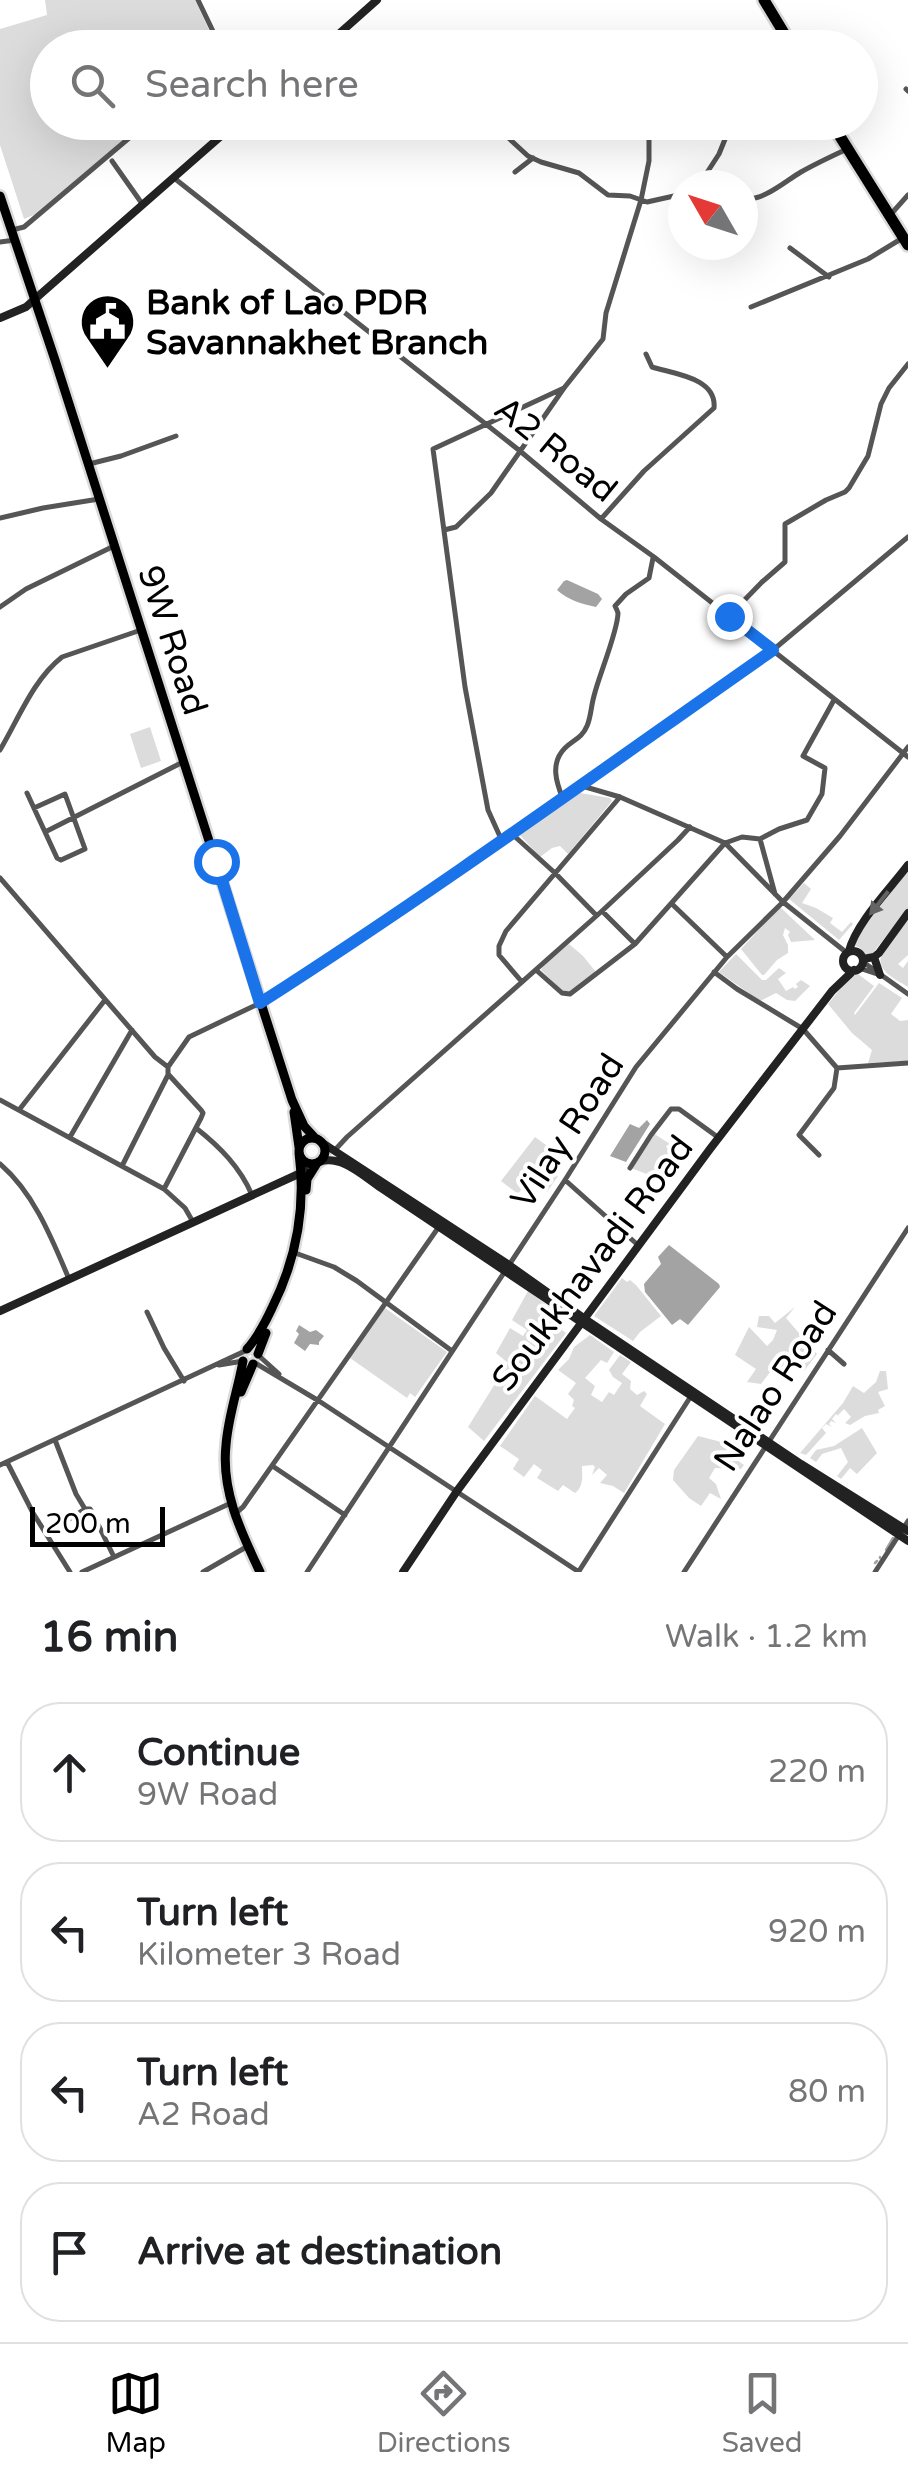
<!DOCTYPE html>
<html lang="en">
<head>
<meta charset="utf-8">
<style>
	body { margin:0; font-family:"Varela Round",sans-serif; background:#f6f6f6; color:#202124 }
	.compass { position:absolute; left:668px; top:170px; width:90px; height:90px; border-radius:50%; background:#fff; box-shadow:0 10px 40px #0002; rotate:309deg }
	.scale { position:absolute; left:30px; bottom:25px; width:135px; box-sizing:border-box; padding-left:10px; border:5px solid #000; border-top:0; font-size:28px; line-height:35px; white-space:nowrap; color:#000; -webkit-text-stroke:8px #fff; paint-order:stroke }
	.stop { position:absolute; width:30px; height:30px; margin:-22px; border:8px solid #1a73e8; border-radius:50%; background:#fff }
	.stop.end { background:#1a73e8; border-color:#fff; box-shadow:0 2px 10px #0008 }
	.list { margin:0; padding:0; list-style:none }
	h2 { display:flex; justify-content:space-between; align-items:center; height:130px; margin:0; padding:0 40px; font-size:42px }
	h2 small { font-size:32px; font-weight:400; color:#757577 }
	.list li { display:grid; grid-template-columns:65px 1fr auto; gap:30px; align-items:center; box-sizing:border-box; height:140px; margin:0 20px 20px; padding:0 20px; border:2px solid #e0e0e0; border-radius:40px }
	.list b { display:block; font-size:38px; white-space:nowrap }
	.list p { margin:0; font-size:32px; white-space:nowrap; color:#757577 }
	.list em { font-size:32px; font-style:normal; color:#757577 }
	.icon { flex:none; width:55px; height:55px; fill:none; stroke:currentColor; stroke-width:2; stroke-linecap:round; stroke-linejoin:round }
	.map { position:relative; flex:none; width:908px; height:1572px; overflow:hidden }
	.search { position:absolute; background:#fff; box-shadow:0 10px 40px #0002; left:30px; right:30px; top:30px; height:110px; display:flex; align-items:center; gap:25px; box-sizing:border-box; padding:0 35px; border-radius:55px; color:#757577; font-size:38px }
	.sheet { height:770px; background:#fff }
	nav { display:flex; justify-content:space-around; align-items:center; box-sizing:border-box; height:140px; border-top:2px solid #e0e0e0; background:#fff; font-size:28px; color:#757577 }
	nav a { display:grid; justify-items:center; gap:5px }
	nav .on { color:#000 }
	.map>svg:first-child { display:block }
</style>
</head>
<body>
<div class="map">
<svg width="908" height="1572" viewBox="0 0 908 1572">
	<rect width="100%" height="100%" fill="#fff"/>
	<!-- green -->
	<path fill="#dcdcdc" d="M45,0H195L217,47L48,48V122L143,123L39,213L24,219L0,145V29L47,15Z
		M150,727L161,761L141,768L130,734Z
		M580,793L610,798L612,801L568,854L560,846L552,848L540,857L520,835L521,833Z
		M908,870V908L872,954L865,955L860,948L854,945L855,939Z
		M804,883L811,889L802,903L816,908L833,918L830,923L842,932L851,922L853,924L839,940L789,899Z
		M780,907L815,940L791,942L788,935L790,932L785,928L783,935L788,945V953L777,960L764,975H762L741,949Z
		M908,919V955L898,964L903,968L908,961V987C896,979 877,972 881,956Z
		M569,944L583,956L596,972L570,992H563L541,970L547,961Z
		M736,954L762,980H766L779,968L786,973L778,979L786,991L793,987L795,989L798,987L796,984L801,980L810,986L795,1001L787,1000L776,993L760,1001L719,972Z
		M858,974L874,986L854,1013L855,1015L879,983L902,998L891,1014L900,1021L908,1020V1061L868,1063L872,1050L852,1033L828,1004L849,978Z
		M653,1133L670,1144L666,1146L667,1148L674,1146L657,1178L631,1168Z
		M535,1137L557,1153L549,1168L558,1176L547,1192L529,1179L518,1194L501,1181Z
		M622,1278L627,1282L630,1280L636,1285L661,1316L640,1332L633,1341L594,1316Z
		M528,1291L564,1318L558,1327L566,1333L484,1441L468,1427L508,1363L496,1353L510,1328L523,1336L527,1330L512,1320Z
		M795,1307L786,1318L817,1354L804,1371L792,1363L781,1372L774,1367L761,1384L747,1382L756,1369L735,1355L749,1327L767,1346L773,1340L777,1330L757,1327L759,1316H769L775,1323Z
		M385,1308L447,1352L415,1397L410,1393L407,1398L350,1358Z
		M590,1335L614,1352L607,1363L601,1360L585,1378L595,1386L591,1395L602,1402L609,1392L614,1395L622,1383L613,1377L609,1370L620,1355L631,1362L622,1374L631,1381L630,1389L637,1395L644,1391L647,1394L640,1406L665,1424L624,1493L613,1486L600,1483L607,1475L599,1468L592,1475L595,1467L593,1465L582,1466C582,1476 584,1486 575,1493L563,1485L558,1491L537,1478L542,1470L534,1464L524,1477L513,1469L519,1459L500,1446L535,1396L567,1419L575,1408L572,1406L574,1400L568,1394L576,1383L558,1370L569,1359L574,1347Z
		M880,1371H886L888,1389L878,1392L885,1406L878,1410L879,1413L865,1416L850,1425L845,1423L851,1417L844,1409L838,1415L841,1418L836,1414L832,1419L836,1423L831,1421L829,1424L832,1427L826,1424L822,1428L826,1433L806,1455L800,1453L843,1403L853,1386L864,1393L876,1382Z
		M862,1428L877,1453L857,1474L850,1468L841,1479L837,1476L848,1462L841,1448L822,1454L816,1462L810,1458L816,1450L834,1446Z
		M698,1436L741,1447L734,1458L744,1465L741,1469L715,1468L709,1478L716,1484L721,1499L710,1493L701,1506L689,1498L673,1480L674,1470Z"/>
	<!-- water -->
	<path fill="#a3a3a3" d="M567,580L598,594L602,599L596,607C582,604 568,600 557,590L564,581Z
		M647,1120L650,1124L626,1162L610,1156L630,1124L639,1128Z
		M669,1245L719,1284L720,1287L688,1325L680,1319L672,1325L645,1292L644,1284L661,1264L658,1257Z
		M299,1325L310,1332L316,1330L324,1336L319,1342V1345L310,1344L305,1351L294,1343L299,1334L296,1331Z"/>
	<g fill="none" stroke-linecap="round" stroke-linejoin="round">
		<!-- stream -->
		<path stroke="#a3a3a3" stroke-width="2.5" d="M886,1550L893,1538
			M880,1558V1557
			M875,1563L877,1561"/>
		<defs>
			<path id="primary" d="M0,196L55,360L292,1100L304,1126L315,1138
				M294,1112L299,1147
				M299 1151a13 13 0 1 1 26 0a13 13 0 1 1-26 0Z
				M306,1190L307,1179L317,1163
				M247,1349C258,1337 265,1323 272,1308C296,1260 306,1207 299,1153
				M258,1354L266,1333
				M243,1361C238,1389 228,1417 226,1445C221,1491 241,1532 260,1572
				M241,1392L253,1364"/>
			<path id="highway" d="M764,0L793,48
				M831,122L908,245"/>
		</defs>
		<!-- primary casing -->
		<use href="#primary" stroke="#dbdbdb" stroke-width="14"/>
		<!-- highway casing -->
		<use href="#highway" stroke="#dbdbdb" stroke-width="16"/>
		<!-- street -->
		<path stroke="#555" stroke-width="5" d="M198,0L221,48
			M906,89L908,91
			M207,122L218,139
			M501,122L502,132L528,156L541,162L579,173L608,195L630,196L647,202L683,194
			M112,161L143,205
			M515,172L533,158
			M174,178L520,451L601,519L654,557L908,757
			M699,185L719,154L732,122
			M743,199C764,201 784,182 801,172C815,164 830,157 845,150
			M892,213L908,195
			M12,230L24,227L148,122
			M0,242L15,240
			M790,248L829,277
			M751,307L868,259L901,239
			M89,464L121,456L176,436
			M0,518L43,508L99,499
			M601,519L644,471L714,408C717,378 675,374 652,367L646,354
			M444,530L456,527L491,493L564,388L603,339L606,313L641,200L649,161V133
			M0,607L26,589L114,546
			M729,616L762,582L785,562V524L826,500L845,492L849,488L868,456L881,404L889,388L908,364
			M0,750C19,718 33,680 62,657L141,630
			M582,786L620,797L725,843L783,902L847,953
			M27,793L57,858L61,860L85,849L65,794L34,808
			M563,799C556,782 550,763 565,748C573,740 582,738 587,726C591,717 591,706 594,696C599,675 618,631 618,613C617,610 616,608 615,606L626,594L649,578L653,558
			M47,831L183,762
			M512,834L555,873L596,915
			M760,839L779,829L807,820L822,794L825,768L803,756L834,700
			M502,841L488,810L465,687L433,449L564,388
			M0,878L155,1057L168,1067V1074L201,1110L203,1113L201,1118L164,1189
			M672,904L727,957
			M602,911L635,944
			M863,962L908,994
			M859,968L877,974
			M536,970L562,993L570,994L635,944L725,843L742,837L760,839L775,894
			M714,972L737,989L803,1029L837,1068L834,1088L799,1135L819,1155
			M522,982L499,955V946L506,931L620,797
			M168,1067L189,1037L260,1003L328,959L582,786L773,650L908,537
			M837,1068L908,1063
			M0,1100L164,1189L185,1208L193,1222
			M19,1110L105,1000
			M196,1128C220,1147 240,1167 252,1195
			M70,1137L132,1030
			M334,1151L347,1137L602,911L678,840L690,827
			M0,1164C34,1193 52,1239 69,1279
			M122,1166L168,1075
			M630,1168L651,1135L671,1109H679L719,1138
			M565,1180L639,1246
			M298,1254L334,1267L357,1281L452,1351
			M147,1312L164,1348L184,1381
			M828,1350L844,1364
			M258,1355L279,1374
			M255,1363L319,1401L579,1572
			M219,1365L243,1361
			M55,1440L76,1494L85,1509H90L92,1512L114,1557
			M7,1462L33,1513L70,1572
			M0,1465L245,1351
			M274,1467L345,1515
			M237,1512L243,1507L438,1228
			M47,1533L85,1509
			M579,1571L691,1396
			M82,1572L231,1503
			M203,1572L248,1546
			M307,1572L565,1180L636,1067L727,957L783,902L840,836L908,747
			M684,1572L908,1228
			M875,1572L908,1521"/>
		<!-- secondary -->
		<path stroke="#222" stroke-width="8" d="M323,48L377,0
			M0,318L26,307L35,299L237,122
			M849,951C856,923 890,889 908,865
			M843 961a10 10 0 1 1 20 0a10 10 0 1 1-20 0Z
			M874,957L880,975
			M863,959L874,957L879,953L908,913
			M321,1142L509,1265L585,1319L801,1464L908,1531
			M319,1162C341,1154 363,1176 381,1188L908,1541
			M0,1311L305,1171
			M403,1572L457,1491L710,1149L832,991L854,970"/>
		<!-- primary -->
		<use href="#primary" stroke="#000" stroke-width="9"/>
		<!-- highway -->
		<use href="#highway" stroke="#000" stroke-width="11"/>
	</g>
	<!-- one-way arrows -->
	<defs><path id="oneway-solid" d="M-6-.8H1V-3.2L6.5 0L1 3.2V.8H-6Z" transform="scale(2.5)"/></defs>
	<use fill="#646464" href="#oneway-solid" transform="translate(879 903) rotate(128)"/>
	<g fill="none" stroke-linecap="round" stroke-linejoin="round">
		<!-- route -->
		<path stroke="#1a73e8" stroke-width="12" d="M216,861L260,1003C435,891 603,769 773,650L729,616"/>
	</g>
	<!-- icons -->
	<defs>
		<symbol id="civic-pin" viewBox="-11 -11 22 30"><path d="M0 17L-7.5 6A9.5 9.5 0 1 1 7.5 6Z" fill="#000" stroke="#fff"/><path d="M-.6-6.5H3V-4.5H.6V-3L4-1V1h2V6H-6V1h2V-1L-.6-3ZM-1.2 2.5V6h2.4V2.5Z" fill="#fff"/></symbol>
	</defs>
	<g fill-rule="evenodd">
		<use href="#civic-pin" x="76" y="290" width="63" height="86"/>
	</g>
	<g text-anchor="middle" stroke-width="8" stroke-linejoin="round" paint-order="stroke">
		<!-- poi labels -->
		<g font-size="35" font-weight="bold" fill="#000" stroke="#fff" text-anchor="start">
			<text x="146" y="314">Bank of Lao PDR<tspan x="146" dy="40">Savannakhet Branch</tspan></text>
		</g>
		<!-- street labels -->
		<g font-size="35" fill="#000" stroke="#fff">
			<text transform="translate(556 449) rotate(39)" y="12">A2 Road</text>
			<text transform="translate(173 640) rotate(72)" y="12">9W Road</text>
			<text transform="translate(567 1131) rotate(-57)" y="12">Vilay Road</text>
			<text transform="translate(592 1263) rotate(-53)" y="12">Soukkhavadi Road</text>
			<text transform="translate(775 1386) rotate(-57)" y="12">Nalao Road</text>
		</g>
	</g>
</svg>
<svg class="compass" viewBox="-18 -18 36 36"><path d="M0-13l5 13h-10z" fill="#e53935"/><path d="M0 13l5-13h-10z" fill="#757577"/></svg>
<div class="scale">200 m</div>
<div class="stop" style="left:216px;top:861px"></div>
<div class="stop end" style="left:729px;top:616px"></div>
<div class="search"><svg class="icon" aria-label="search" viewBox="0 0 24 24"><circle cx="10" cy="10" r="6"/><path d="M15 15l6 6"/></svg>Search here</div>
</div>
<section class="sheet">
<h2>16 min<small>Walk · 1.2 km</small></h2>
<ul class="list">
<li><svg class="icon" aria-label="ahead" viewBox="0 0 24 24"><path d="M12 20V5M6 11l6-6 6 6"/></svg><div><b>Continue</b><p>9W Road</p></div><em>220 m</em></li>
<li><svg class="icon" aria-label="left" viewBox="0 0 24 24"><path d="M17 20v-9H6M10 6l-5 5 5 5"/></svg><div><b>Turn left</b><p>Kilometer 3 Road</p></div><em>920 m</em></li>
<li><svg class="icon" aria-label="left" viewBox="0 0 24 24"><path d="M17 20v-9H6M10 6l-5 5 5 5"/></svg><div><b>Turn left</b><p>A2 Road</p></div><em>80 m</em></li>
<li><svg class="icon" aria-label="arrive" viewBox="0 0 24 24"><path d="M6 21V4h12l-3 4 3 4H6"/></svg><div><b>Arrive at destination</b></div></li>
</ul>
</section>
<nav>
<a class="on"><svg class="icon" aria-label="map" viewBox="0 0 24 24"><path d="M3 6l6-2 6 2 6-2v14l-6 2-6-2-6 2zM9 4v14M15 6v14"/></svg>Map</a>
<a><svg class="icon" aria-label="directions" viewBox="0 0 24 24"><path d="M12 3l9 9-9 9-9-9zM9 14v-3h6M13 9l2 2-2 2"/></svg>Directions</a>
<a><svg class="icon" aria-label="saved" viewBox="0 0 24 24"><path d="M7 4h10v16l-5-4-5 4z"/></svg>Saved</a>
</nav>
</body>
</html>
